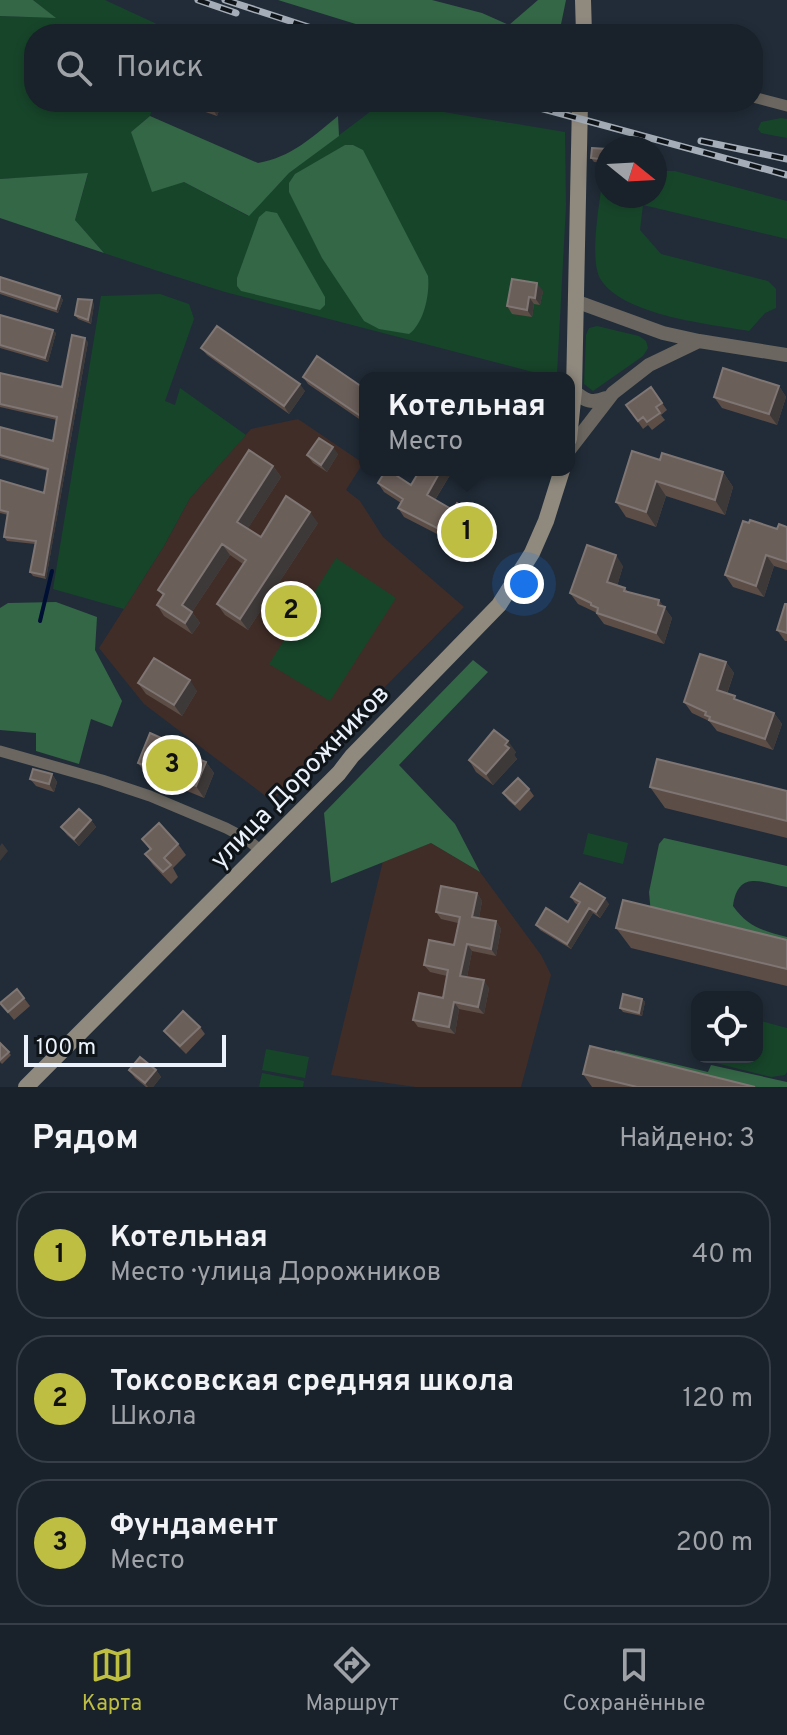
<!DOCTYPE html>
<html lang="ru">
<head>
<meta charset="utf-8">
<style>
	body { margin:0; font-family:Overpass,sans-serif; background:#262e36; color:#f1f3f6 }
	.controls { position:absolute; right:24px; bottom:24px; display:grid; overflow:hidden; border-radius:16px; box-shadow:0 4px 12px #0003 }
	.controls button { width:72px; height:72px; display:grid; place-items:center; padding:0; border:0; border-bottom:2px solid #373e47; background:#19212a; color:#f1f3f6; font:40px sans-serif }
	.compass { position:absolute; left:595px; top:136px; width:72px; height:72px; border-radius:50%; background:#19212a; box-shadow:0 4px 12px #0003; rotate:108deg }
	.scale { position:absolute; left:24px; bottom:20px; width:202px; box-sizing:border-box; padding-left:8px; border:4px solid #ebf2fb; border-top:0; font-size:22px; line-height:28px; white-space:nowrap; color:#ebf2fb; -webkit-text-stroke:6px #0f1419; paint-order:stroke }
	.you { position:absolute; left:524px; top:584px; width:28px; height:28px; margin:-20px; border:6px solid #fff; border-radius:50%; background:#1a73e8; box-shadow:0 0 0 12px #1a73e833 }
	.badge { display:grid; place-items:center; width:52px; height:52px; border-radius:50%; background:#bebf42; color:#111; font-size:26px; font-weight:700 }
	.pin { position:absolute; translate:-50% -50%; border:4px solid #fff; box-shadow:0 2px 8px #0006 }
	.popup { position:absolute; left:359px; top:372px; width:216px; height:104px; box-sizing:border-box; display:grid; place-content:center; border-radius:16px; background:#19212a; filter:drop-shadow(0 2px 6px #0005); font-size:26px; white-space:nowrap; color:#9fa3a8 }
	.popup b { font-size:30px; color:#f1f3f6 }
	.popup::after { content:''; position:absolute; left:50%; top:100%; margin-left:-16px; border:16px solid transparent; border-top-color:#19212a }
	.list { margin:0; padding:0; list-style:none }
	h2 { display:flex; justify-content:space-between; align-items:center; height:104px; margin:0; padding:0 32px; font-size:34px }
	h2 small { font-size:26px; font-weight:400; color:#9fa3a8 }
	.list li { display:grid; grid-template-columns:52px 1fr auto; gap:24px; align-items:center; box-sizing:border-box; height:128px; margin:0 16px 16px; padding:0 16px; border:2px solid #373e47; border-radius:32px }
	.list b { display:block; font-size:30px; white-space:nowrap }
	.list p { margin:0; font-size:26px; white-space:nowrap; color:#9fa3a8 }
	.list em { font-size:26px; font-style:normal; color:#9fa3a8 }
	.icon { flex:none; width:44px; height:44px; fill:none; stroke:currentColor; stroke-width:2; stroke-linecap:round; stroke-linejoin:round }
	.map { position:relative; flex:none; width:787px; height:1087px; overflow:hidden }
	.search { position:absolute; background:#19212a; box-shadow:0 4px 12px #0003; left:24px; right:24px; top:24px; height:88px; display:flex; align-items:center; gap:20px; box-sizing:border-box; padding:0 28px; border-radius:32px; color:#9fa3a8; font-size:30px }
	.sheet { height:536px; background:#19212a }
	nav { display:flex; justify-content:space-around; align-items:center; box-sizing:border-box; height:112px; border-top:2px solid #373e47; background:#19212a; font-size:22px; color:#9fa3a8 }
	nav a { display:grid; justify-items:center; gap:4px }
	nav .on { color:#bebf42 }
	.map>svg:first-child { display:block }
</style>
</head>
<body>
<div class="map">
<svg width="787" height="1087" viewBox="0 0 787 1087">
	<rect width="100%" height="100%" fill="#212c38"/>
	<!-- education -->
	<path fill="#402d28" d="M298,419L363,463L346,490L360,501L383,537L464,607L272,801L144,704L99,648L164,546L190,498L251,429Z
		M431,843L480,872L541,955L551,975L521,1087H416L331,1075L383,861Z"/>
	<!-- green -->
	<path fill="#17452a" d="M33,0H105L174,32L34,34V102H154L150,116L131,132L184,182L248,216L289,173L383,102L565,132L566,206L557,374L552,377L225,292L158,271L104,253L75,220L88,174L0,179V16L55,18Z
		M781,118L787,119V138L761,133L758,129L761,122Z
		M655,171H675L787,201V239L643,205L640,230L661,254L768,281L776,289V308L765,313L749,331C710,324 625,316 601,280C589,262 599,206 602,183L607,179V196H655Z
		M160,294L189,304L194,319L165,401L175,405L180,388L246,435L190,498L164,546L124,609L53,589L101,296Z
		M597,326L639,336L646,341L648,348L643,356L593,391L584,384L586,335L589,328Z
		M336,558L396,598L330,701L269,664Z
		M588,833L628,843L623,864L583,854Z
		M757,1020L787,1028V1072L785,1075L771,1077L712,1062L704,1057H757Z
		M266,1049L309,1057L305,1078L262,1070Z
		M262,1073L304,1081L303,1087H259Z"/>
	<!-- forest -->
	<path fill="#346746" d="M0,0H33L56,18L0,16Z
		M278,0H432L482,13L509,25L538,0H566L559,34H499L491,25L460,29L453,34H388Z
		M150,116L258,163C290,158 314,136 338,116L339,136L289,173L249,216L184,182L152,192L131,132Z
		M345,145H353L363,150L428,276C430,294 424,323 409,334L379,329L364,321L322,258L289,192V183L295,174Z
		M88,173L75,220L104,253L0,218V179Z
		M266,211L277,213L325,297V305L320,310L241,291L237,286V278L259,217Z
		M56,602L97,617L95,650L122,701L112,727L91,719L79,764L36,751V733L0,730V608L8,603Z
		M473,660L488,672L399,765L455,824L480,872L431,843L331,883L324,813Z
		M664,838L787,866V887C760,882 738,870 733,906C748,927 763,931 787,937V953L651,914L649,892L659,844Z
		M615,1050L708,1072L711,1065L787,1082V1087H718L612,1062Z"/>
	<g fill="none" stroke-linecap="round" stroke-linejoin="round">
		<!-- stream -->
		<path stroke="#000f34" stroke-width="4" d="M40,621L52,571"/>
		<!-- minor -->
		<path stroke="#6b6760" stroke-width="11" d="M753,97L787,106
			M0,751L102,780L150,796L226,828L247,839L261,851"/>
		<!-- tertiary -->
		<path stroke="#6b6760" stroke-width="14" d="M575,301L663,333L699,341L787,355
			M574,391C585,401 592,404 606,398
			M569,450L613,393L649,365L699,341"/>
		<!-- secondary -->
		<path stroke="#8f897e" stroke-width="16" d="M583,0L584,34
			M569,439L574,391L580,102
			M26,1087L339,773L352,756L499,605L532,553L546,521L562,470"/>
		<defs>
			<path id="rail" d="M198,0L236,13
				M225,0L330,34
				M518,102L787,175
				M701,141L787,159"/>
		</defs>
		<!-- rail casing -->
		<use href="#rail" stroke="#a5aeb8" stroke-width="7"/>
		<!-- rail -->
		<use href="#rail" stroke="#0f1419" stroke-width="4" stroke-dasharray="12" stroke-linecap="butt"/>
	</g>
	<!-- wall -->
	<path fill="#5c4d47" d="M192,102H222L217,116L197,109Z
		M607,149V163L594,162L591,158Z
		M0,277L60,296L63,300L58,313L0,294Z
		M543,291L540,305L534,304L532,317L512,314L507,306Z
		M94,304L91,324L78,319L75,315Z
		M0,315L56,333L48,362L0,348Z
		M88,342L46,579L33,576L30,572L35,544L7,541L4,537L8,515L0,513V480L44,493L48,471L0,458V427L53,441L57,420L0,407V373L62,387Z
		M201,348L305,391L289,414L207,355Z
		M303,377L365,389V423L308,384Z
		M779,386L786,397L777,425L722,408L714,397Z
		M651,387L667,410L661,415L665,420L652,430L648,425L643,429L626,405Z
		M338,454L327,472L313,463L307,455Z
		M660,460L723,472L733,487L725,515L666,496L656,527L626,517L616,502Z
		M273,466L281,477L248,528L261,537L318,523L248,630L225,615L217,604L243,564L230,555L192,612L200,623L192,634L164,616L157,605L163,596L158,590Z
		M420,470H453L435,500L453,510L480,516L487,525L472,552L404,517L398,508L401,503L384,492L378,483L411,485Z
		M787,527V570L774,566L764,597L733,587L725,575L777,529Z
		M623,566L617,586L625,588L628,592L659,600L672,618L664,644L604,624L595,612L578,604L570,593Z
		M787,604V641H785L777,630Z
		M726,662L734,673L727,694L738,701L774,713L782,724L773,750L717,731L709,721L692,713L684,702Z
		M138,683L197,691L182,716L146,694Z
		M516,752L514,755L517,759L493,785L476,772L469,760Z
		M206,762L214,773L204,798L146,774L138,763Z
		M52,774L57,782L54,792L36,786L30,779Z
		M650,787L787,791V838L665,808Z
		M529,789L534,796L520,811L508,800L503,793Z
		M91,820L96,827L79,846L67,835L61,827Z
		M142,839L178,844L186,855L173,868L178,877L171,884L153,865L145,854L150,850Z
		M477,893L482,901L479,918L496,921L501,929L496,956L472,951L467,977L489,988L484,1014L459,1009L455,1034L418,1027L413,1020L443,998L447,976L430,972L424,965L454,945L458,923L441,919L436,912Z
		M571,897L609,904L600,918L593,913L571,949L540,930L536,925L568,922L578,905L575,903Z
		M616,928L787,940V986L631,948Z
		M24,998L30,1006L14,1020L0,1003Z
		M642,999L645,1002L642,1016L623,1012L620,1008Z
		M200,1027L205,1034L186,1054L170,1038L164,1031Z
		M0,1043L11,1055L2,1064L0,1062Z
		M129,1070H156L161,1077L153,1087H146L135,1078Z
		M583,1074L755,1087H592Z"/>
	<!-- shaded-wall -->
	<path fill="#3e3939" d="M214,102H222L217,116L212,108Z
		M537,283L543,291L540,305L535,298Z
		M60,296L63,300L58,313L56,309Z
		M529,297L534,304L532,317L527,310Z
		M92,300L94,304L91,324L88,320Z
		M53,330L56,333L48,362L45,358Z
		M85,338L88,342L46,579L44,575Z
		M300,384L305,391L289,414L284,406Z
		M779,386L786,397L777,425L769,414Z
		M333,447L338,454L327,472L321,465Z
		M273,466L281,477L245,533L237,522Z
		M441,470H453L433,503L427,495Z
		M723,472L733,487L725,515L715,500Z
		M656,481L666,496L656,527L646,512Z
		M310,512L318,523L248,630L240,619Z
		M480,516L487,525L472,552L466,543Z
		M222,544L230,555L192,612L200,623L192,634L185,623L182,605Z
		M616,555L623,566L615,593L607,582Z
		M766,555L774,566L764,597L756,586Z
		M659,600L672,618L664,644L656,633L658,605Z
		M726,662L734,673L724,702L717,690Z
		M190,680L197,691L182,716L174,705Z
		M774,713L782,724L773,750L765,739Z
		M508,741L516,752L514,755L517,759L493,785L486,774Z
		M206,762L214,773L204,798L196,786Z
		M52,774L57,782L54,792L49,784Z
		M91,820L96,827L79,846L74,839Z
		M2,843L8,851L0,861V846Z
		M477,893L482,901L478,924L472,917Z
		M605,898L609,904L600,918L596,912Z
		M589,908L593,913L571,949L567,944Z
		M496,921L501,929L496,956L491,949Z
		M467,944L472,951L466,983L460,976Z
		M484,980L489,988L484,1014L478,1007Z
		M642,999L645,1002L642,1016L639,1013Z
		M454,1002L459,1009L455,1034L449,1027Z
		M156,1070L161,1077L153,1087H148L145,1083Z"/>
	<!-- building -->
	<path fill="#6b5f5a" stroke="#7f7673" stroke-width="2" d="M194,102H214L212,108Z
		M592,148L607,149V160L591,158Z
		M0,277L60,296L56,309L0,291Z
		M512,279L537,283L535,298L529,297L527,310L507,306Z
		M78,299L92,300L88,320L75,315Z
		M0,315L53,330L45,358L0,345Z
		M217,326L300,384L284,406L201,348Z
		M72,335L85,338L44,575L30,572L36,541L4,537L8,512L0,510V480L44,493L48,469L0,455V427L53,441L57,417L0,404V373L62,387Z
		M317,356L365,389V419L303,377Z
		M723,368L779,386L769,414L714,397Z
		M651,387L662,403L656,407L660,413L647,422L643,417L638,421L626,405Z
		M319,438L333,447L321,465L307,455Z
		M249,450L273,466L237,522L261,537L286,496L310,512L240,619L217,604L246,560L222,544L182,605L192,612L185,623L157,605L164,594L158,590Z
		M632,451L660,460L662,453L723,472L715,500L656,481L646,512L616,502Z
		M386,470H388L411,485L420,470H441L427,495L453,510L457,503L480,516L466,543L398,508L403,499L378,483Z
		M750,520L777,529L779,524L787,527V562L766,555L756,586L725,575L743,521L749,523Z
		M587,545L616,555L607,582L625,588L624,591L659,600L658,605L665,607L656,633L597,613L598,608L591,605V603L570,593Z
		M785,604H787V633L777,630Z
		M700,654L726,662L717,690L735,696L734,699L774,713L765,739L709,720L710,717L705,715L706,712L684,702Z
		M154,658L190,680L174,705L138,683Z
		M494,730L508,741L505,745L509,748L486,774L469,760Z
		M150,733L168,741L166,746L206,762L196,786L138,763Z
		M657,759L787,791V821L650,787Z
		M33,769L52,774L49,784L30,779Z
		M518,778L529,789L515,804L503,793Z
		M79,809L91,820L74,839L61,827Z
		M159,823L178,844L164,858L171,865L163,872L145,854L151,849L142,839Z
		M580,883L605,898L596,912L589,908L567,944L536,925L546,908L568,922L580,902L571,897Z
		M441,886L477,893L472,917L496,921L491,949L467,944L460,976L484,980L478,1007L454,1002L449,1027L413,1020L419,993L443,998L448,970L424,965L429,940L454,945L460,917L436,912Z
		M623,900L787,940V969L616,928Z
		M17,989L24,998L8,1012L0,1003Z
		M623,994L642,999L639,1013L620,1008Z
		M183,1011L200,1027L180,1046L164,1031Z
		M0,1043L9,1052L0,1060Z
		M590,1046L755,1087H637L583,1074Z
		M140,1057L156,1070L145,1083L129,1070Z"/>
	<g text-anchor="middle" stroke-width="6" stroke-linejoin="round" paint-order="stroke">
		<!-- street labels -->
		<g font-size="26" fill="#ebf2fb" stroke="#0f1419">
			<text transform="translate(299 776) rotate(-46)" y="9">улица Дорожников</text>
		</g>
	</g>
</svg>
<div class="controls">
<button><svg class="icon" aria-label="locate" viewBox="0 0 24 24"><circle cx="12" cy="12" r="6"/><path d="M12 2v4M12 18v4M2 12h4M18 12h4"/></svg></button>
</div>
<svg class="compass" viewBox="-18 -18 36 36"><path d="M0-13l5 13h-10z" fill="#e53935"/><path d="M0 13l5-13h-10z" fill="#9fa3a8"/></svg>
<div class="scale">100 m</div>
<div class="you"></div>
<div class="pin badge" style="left:467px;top:532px">1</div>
<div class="popup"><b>Котельная</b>Место</div>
<div class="pin badge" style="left:291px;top:611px">2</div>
<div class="pin badge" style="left:172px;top:765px">3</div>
<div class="search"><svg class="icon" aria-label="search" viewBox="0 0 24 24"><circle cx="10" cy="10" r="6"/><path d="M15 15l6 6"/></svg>Поиск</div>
</div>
<section class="sheet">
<h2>Рядом<small>Найдено: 3</small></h2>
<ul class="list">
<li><span class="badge">1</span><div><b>Котельная</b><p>Место · улица Дорожников</p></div><em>40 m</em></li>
<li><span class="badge">2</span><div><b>Токсовская средняя школа</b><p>Школа</p></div><em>120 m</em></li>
<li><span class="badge">3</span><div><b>Фундамент</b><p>Место</p></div><em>200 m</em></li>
</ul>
</section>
<nav>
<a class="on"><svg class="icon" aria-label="map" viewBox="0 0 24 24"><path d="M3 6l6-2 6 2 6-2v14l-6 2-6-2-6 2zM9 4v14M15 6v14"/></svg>Карта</a>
<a><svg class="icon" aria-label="directions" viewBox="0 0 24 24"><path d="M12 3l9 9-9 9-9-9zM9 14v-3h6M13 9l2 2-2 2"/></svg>Маршрут</a>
<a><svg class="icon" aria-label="saved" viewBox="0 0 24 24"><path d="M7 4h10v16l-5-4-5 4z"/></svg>Сохранённые</a>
</nav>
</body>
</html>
